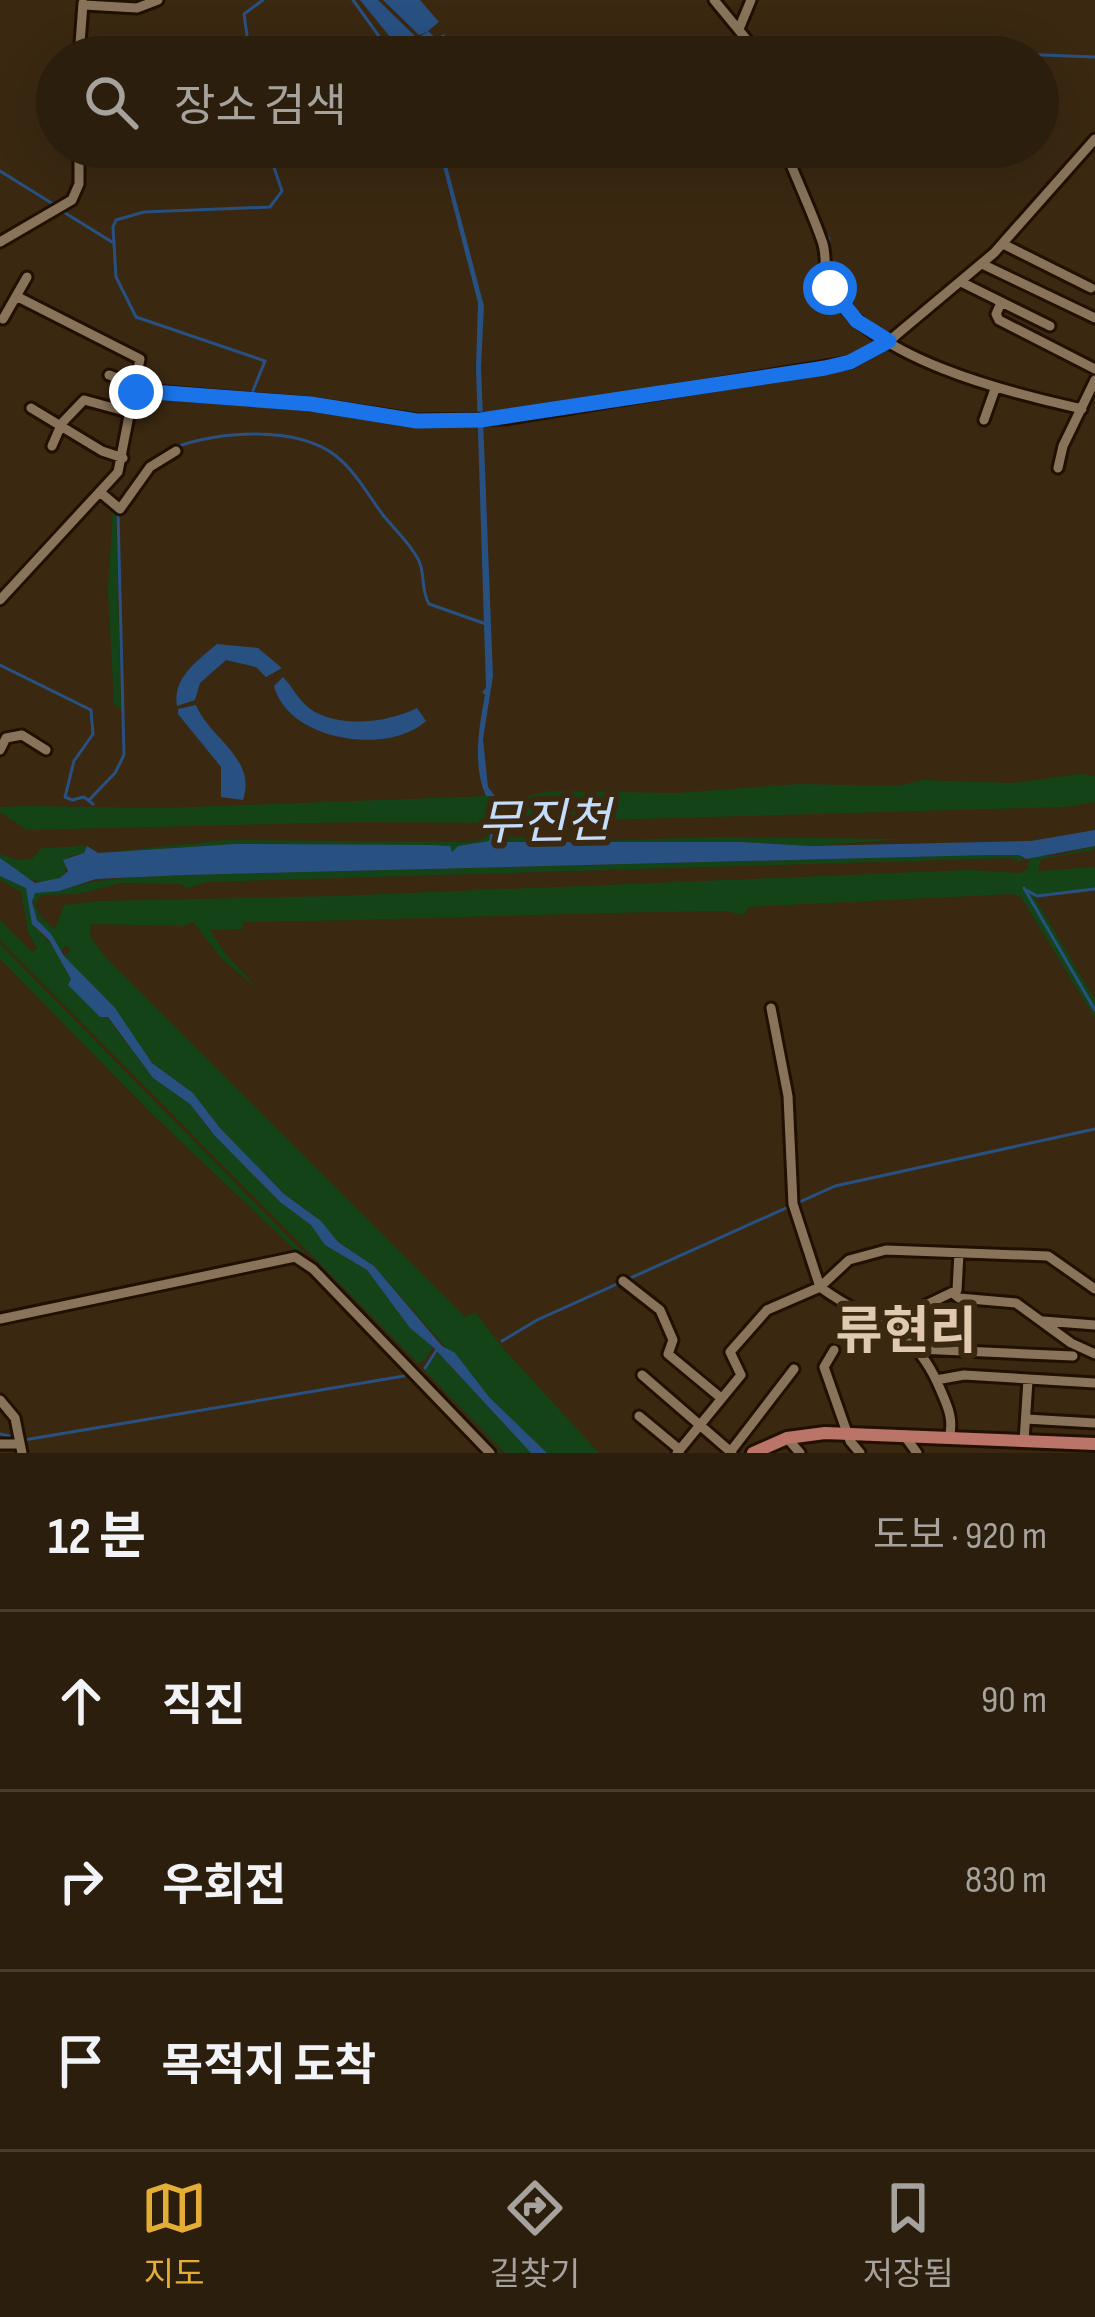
<!DOCTYPE html>
<html lang="ko">
<head>
<meta charset="utf-8">
<style>
	body { margin:0; font-family:"Sofia Sans Condensed","Noto Sans KR",sans-serif; background:#382b1b; color:#f1f3f6 }
	.stop { position:absolute; width:36px; height:36px; margin:-27px; border:9px solid #1a73e8; border-radius:50%; background:#fff }
	.stop.end { background:#1a73e8; border-color:#fff; box-shadow:0 3px 12px #0008 }
	.list { margin:0; padding:0; list-style:none }
	h2 { display:flex; justify-content:space-between; align-items:center; height:156px; margin:0; padding:0 48px; font-size:51px }
	h2 small { font-size:39px; font-weight:400; color:#a6a29d }
	.list li { display:grid; grid-template-columns:78px 1fr auto; gap:36px; align-items:center; box-sizing:border-box; height:180px; padding:0 48px; border-top:3px solid #483c2e }
	.list b { display:block; font-size:45px; white-space:nowrap }
	.list em { font-size:39px; font-style:normal; color:#a6a29d }
	.icon { flex:none; width:66px; height:66px; fill:none; stroke:currentColor; stroke-width:2; stroke-linecap:round; stroke-linejoin:round }
	.map { position:relative; flex:none; width:1095px; height:1453px; overflow:hidden }
	.search { position:absolute; background:#2c1e0d; box-shadow:0 12px 48px #0002; left:36px; right:36px; top:36px; height:132px; display:flex; align-items:center; gap:30px; box-sizing:border-box; padding:0 42px; border-radius:66px; color:#a6a29d; font-size:45px }
	.sheet { height:696px; background:#2c1e0d }
	nav { display:flex; justify-content:space-around; align-items:center; box-sizing:border-box; height:168px; border-top:3px solid #483c2e; background:#2c1e0d; font-size:33px; color:#a6a29d }
	nav a { display:grid; justify-items:center; gap:6px }
	nav .on { color:#e4ae35 }
	.map>svg:first-child { display:block }
</style>
</head>
<body>
<div class="map">
<svg width="1095" height="1453" viewBox="0 0 1095 1453">
	<rect width="100%" height="100%" fill="#3a2811"/>
	<!-- green -->
	<path fill="#144317" d="M113,508L116,510L121,710L114,704L108,589Z
		M1081,774L1095,776V802L1064,807L499,823L502,836L566,842L714,837L903,839L811,846L741,842H507L500,841L497,829H492L489,841L458,846L455,851L235,844L98,853L227,840L474,842L488,836V823L356,822L27,830L0,812V807L22,806L164,808L487,796L517,798L549,791L678,793L799,784L896,786L923,780L1012,783Z
		M87,846L84,853L67,857L65,876C32,889 24,876 0,858V854L17,860L32,859L41,848Z
		M1095,846L1094,850L1041,859L1038,871L1095,867V890L1033,895L1095,1000V1018L1021,897L1012,894L749,907L743,915L724,911C563,913 403,920 243,922L242,929L210,930L224,952L259,990L222,959L193,922L182,926L91,924L90,936L107,959L465,1317L475,1312L502,1347L599,1453H547L489,1397L374,1266L338,1242L315,1216L284,1194L220,1128L193,1093L152,1063L64,956L71,950L66,945L60,952C50,931 26,917 35,893C45,890 55,892 65,889C103,877 143,877 184,875L989,855H1019L1023,859L1020,862L1011,858L207,882L187,888L180,884L121,883L79,894L41,895L35,905L41,917L55,929L64,905L99,901L335,896L969,870L1020,873L1028,869L1029,856H1056Z
		M0,876L26,888L36,928L55,949L71,979L69,985L100,1017H107L153,1078L190,1104L209,1130L280,1202L311,1225L325,1245L367,1270L410,1328L433,1347L424,1361L418,1363L0,940V920L32,952L37,948L28,932L21,892L0,880Z
		M0,944L501,1453H492L315,1269L152,1114L0,959Z
		M438,1353L531,1453H505L424,1370Z"/>
	<!-- water -->
	<path fill="#285182" d="M360,0H378L415,36L410,43L427,32L419,35L383,0H420L439,22L428,31L436,38L444,34L459,57H409L404,49L408,43L399,48Z
		M438,147H442L484,306L481,367L493,676L483,739L488,787L495,796H486C472,764 479,728 485,695L482,692L486,688L476,368L478,303Z
		M217,644L258,648L282,668L266,677L256,667L226,660L200,683L195,700L177,706C172,678 198,660 217,644Z
		M283,677C294,688 299,703 315,712C345,728 389,722 417,708L426,721C388,756 288,741 274,686Z
		M196,705C210,739 257,758 243,800L221,797V767L178,714V709Z
		M492,828H497L500,841L507,842H741L811,846L1031,841L1095,830V846L1026,859L1019,855H989L184,875L96,879L59,891L35,893L32,902L37,920L51,934L64,956L115,1008L152,1063L193,1093L220,1128L284,1194L321,1221L338,1242L374,1266L442,1346L455,1353L489,1397L547,1453H531L433,1347L410,1328L367,1270L325,1245L311,1225L280,1202L214,1135L190,1104L153,1078L108,1017H100L68,985L71,979L49,940L32,924L26,888L0,876V858L35,883L60,878L68,871L63,860L84,853L87,846L98,853L235,844L430,845L450,846L452,852L458,846L489,841Z"/>
	<g fill="none" stroke-linecap="round" stroke-linejoin="round">
		<!-- stream -->
		<path stroke="#285182" stroke-width="3" d="M353,0L394,57
			M765,50L767,57
			M250,57L244,14L263,0
			M972,57L993,53L1095,57
			M0,171L58,207
			M800,176L811,199
			M62,211L112,242
			M821,229L829,239L828,253
			M252,393L265,361L136,317L116,277L113,227L116,220L144,212L270,207L282,191L267,147
			M173,448C217,431 297,425 336,456C356,472 368,495 383,515C395,530 409,542 418,559C426,573 420,589 429,604L486,624
			M0,665L91,710L93,734L74,761L65,797L72,800L84,797L93,804
			M90,799L115,773L124,755L118,513
			M1024,888L1095,1010
			M1026,890L1037,896L1095,889
			M502,1341L537,1320L835,1186L1095,1129
			M425,1368L436,1351
			M0,1434L14,1437
			M24,1440L404,1376"/>
		<defs>
			<path id="minor" d="M714,0L761,57
				M84,5L137,8L158,0
				M739,29L751,0
				M79,57L83,3
				M784,147C796,179 811,209 822,241C828,256 822,272 830,286C867,359 1008,392 1082,409
				M0,242L72,200L79,184V147
				M1003,244L1091,288
				M982,264L1095,318
				M961,282L1050,326
				M1001,303L996,314L999,320L1095,369
				M3,319L27,277
				M109,375L153,391L312,404L417,420L505,419L851,362L889,341L994,253L1095,139
				M31,408L102,451L123,458
				M984,420L995,389
				M52,446L62,423L84,400L132,413
				M1058,468L1063,446L1095,380
				M101,493L120,509L150,467L176,451
				M0,600L118,472L140,359L16,296
				M0,750L6,738L22,735L46,750
				M771,1008L788,1096L793,1204L820,1287L849,1260L886,1250L1048,1256L1095,1289
				M623,1281L660,1310L673,1340L668,1354L721,1398
				M954,1294L959,1298L1016,1303L1071,1343L1095,1354
				M0,1319L295,1257L313,1269L490,1453
				M1043,1321L1095,1325
				M903,1333L901,1319L907,1314L957,1290L959,1253
				M918,1349L1073,1356
				M834,1350L824,1367L850,1441L860,1453
				M642,1375L732,1453
				M936,1380L964,1375L1095,1383
				M0,1400L15,1418L22,1453
				M639,1416L680,1450
				M1026,1419L1095,1423
				M904,1435L917,1453
				M787,1438L800,1453
				M1024,1441L1028,1380
				M0,1444H19
				M731,1451L794,1369
				M677,1453L741,1375L730,1352L767,1310L820,1287C874,1328 912,1320 941,1391C948,1407 954,1420 949,1438"/>
			<path id="major" d="M753,1453L787,1438L825,1433L1095,1444"/>
		</defs>
		<!-- minor casing -->
		<use href="#minor" stroke="#211000" stroke-width="15"/>
		<!-- major casing -->
		<use href="#major" stroke="#211000" stroke-width="18"/>
		<!-- minor -->
		<use href="#minor" stroke="#89745b" stroke-width="9"/>
		<!-- major -->
		<use href="#major" stroke="#ba7468" stroke-width="12"/>
	</g>
	<g fill="none" stroke-linecap="round" stroke-linejoin="round">
		<!-- route -->
		<path stroke="#1a73e8" stroke-width="15" d="M136,392V387L153,392L311,404L417,421L481,420L825,368L850,362L889,341L857,321L830,288"/>
	</g>
	<g text-anchor="middle" stroke-width="12" stroke-linejoin="round" paint-order="stroke">
		<!-- water labels -->
		<g font-size="48" font-style="italic" fill="#c5ddfc" stroke="#3a2811">
			<text transform="translate(544 821) rotate(-1)" y="17">무진천</text>
		</g>
		<!-- quarter labels -->
		<g font-size="51" font-weight="bold" fill="#e0c9ae" stroke="#3a2811">
			<text x="906" y="1348">류현리</text>
		</g>
	</g>
</svg>
<div class="stop" style="left:830px;top:288px"></div>
<div class="stop end" style="left:136px;top:392px"></div>
<div class="search"><svg class="icon" aria-label="search" viewBox="0 0 24 24"><circle cx="10" cy="10" r="6"/><path d="M15 15l6 6"/></svg>장소 검색</div>
</div>
<section class="sheet">
<h2>12 분<small>도보 · 920 m</small></h2>
<ul class="list">
<li><svg class="icon" aria-label="ahead" viewBox="0 0 24 24"><path d="M12 20V5M6 11l6-6 6 6"/></svg><div><b>직진</b></div><em>90 m</em></li>
<li><svg class="icon" aria-label="right" viewBox="0 0 24 24"><path d="M7 20v-9h11M14 6l5 5-5 5"/></svg><div><b>우회전</b></div><em>830 m</em></li>
<li><svg class="icon" aria-label="arrive" viewBox="0 0 24 24"><path d="M6 21V4h12l-3 4 3 4H6"/></svg><div><b>목적지 도착</b></div></li>
</ul>
</section>
<nav>
<a class="on"><svg class="icon" aria-label="map" viewBox="0 0 24 24"><path d="M3 6l6-2 6 2 6-2v14l-6 2-6-2-6 2zM9 4v14M15 6v14"/></svg>지도</a>
<a><svg class="icon" aria-label="directions" viewBox="0 0 24 24"><path d="M12 3l9 9-9 9-9-9zM9 14v-3h6M13 9l2 2-2 2"/></svg>길찾기</a>
<a><svg class="icon" aria-label="saved" viewBox="0 0 24 24"><path d="M7 4h10v16l-5-4-5 4z"/></svg>저장됨</a>
</nav>
</body>
</html>
